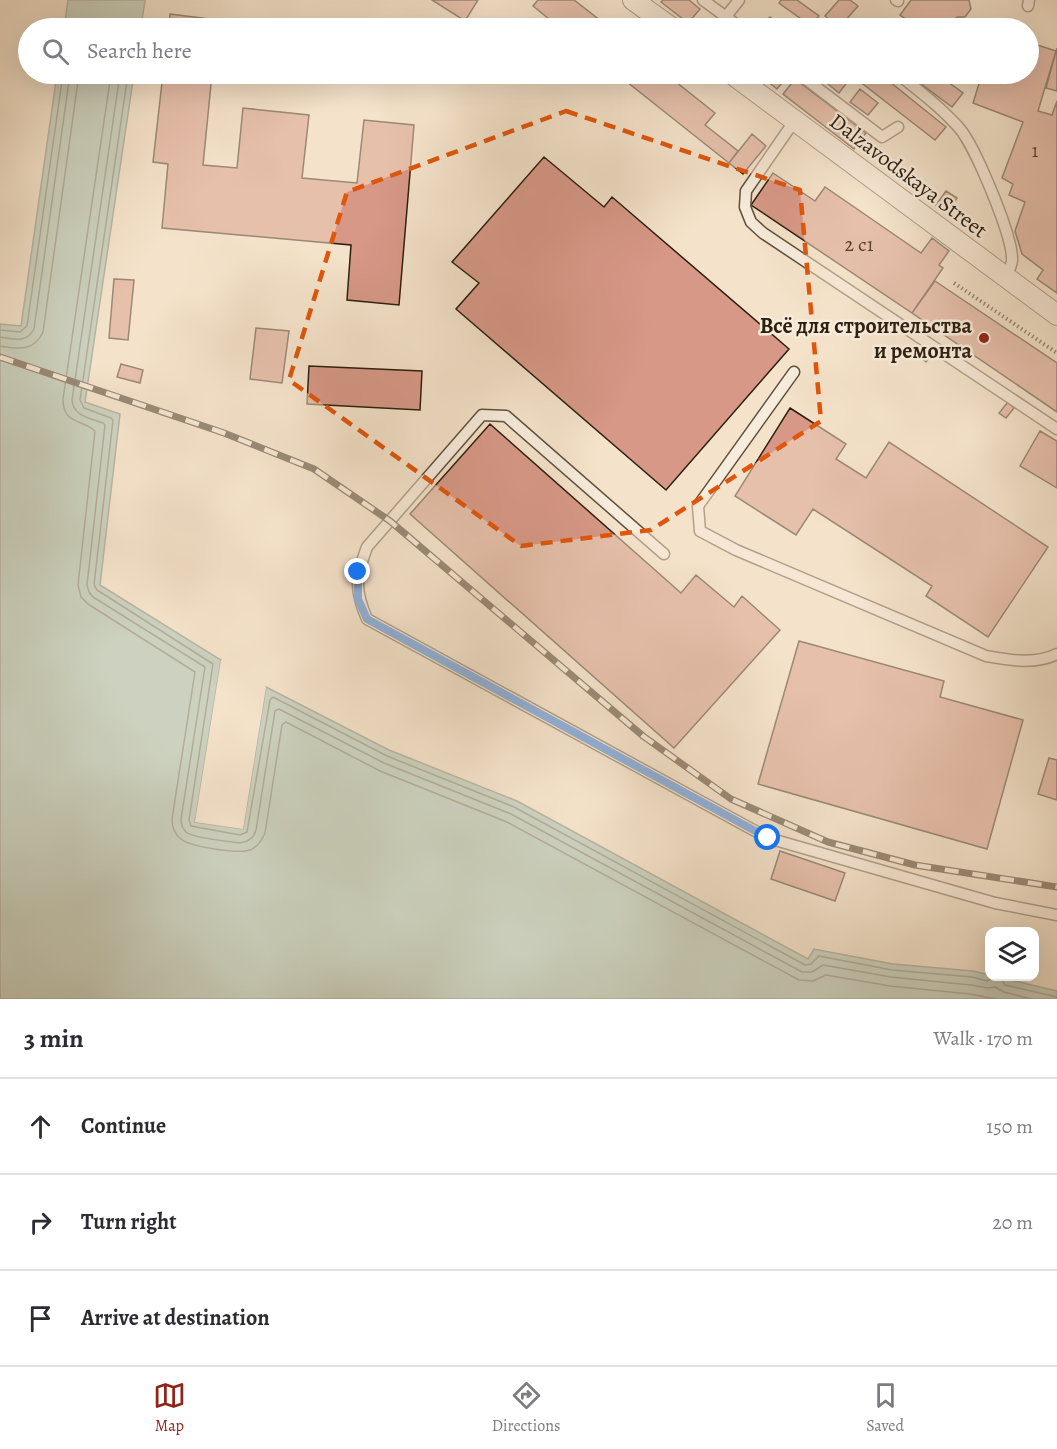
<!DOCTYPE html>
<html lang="en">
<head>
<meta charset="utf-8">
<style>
	body { margin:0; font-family:Alegreya,serif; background:#f7f7f7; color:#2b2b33 }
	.controls { position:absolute; right:18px; bottom:18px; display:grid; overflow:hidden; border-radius:12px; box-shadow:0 6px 24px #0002 }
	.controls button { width:54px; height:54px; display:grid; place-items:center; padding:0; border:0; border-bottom:2px solid #e1e1e2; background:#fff; color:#2b2b33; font:30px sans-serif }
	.stop { position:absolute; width:18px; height:18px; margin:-14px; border:4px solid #1a73e8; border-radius:50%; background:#fff }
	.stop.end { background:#1a73e8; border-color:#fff; box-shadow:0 2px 6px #0008 }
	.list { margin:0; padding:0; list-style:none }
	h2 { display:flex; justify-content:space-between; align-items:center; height:78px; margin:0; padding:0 24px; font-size:26px }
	h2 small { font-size:20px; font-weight:400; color:#7c7c81 }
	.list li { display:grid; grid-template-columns:39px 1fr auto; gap:18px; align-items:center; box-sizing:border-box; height:96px; padding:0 24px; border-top:2px solid #e1e1e2 }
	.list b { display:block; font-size:22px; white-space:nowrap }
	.list em { font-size:20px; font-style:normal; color:#7c7c81 }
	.icon { flex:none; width:33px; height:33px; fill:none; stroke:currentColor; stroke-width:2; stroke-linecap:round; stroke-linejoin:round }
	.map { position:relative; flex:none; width:1057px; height:999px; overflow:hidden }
	.search { position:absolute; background:#fff; box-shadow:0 6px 24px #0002; left:18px; right:18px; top:18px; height:66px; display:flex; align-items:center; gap:15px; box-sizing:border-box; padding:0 21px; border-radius:33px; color:#7c7c81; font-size:22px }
	.sheet { height:366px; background:#fff }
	nav { display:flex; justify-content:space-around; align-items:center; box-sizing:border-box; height:84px; border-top:2px solid #e1e1e2; background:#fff; font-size:16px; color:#7c7c81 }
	nav a { display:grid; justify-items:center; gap:3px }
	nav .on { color:#8f2418 }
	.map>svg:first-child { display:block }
</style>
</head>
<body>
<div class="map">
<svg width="1057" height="999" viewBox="0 0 1057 999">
	<rect width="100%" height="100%" fill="#f4e2ca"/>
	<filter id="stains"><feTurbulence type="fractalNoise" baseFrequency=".00333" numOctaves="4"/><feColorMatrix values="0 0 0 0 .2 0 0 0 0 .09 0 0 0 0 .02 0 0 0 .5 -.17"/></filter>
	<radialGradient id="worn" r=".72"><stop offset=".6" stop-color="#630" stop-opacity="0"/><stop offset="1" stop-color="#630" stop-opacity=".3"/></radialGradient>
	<!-- water -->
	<path fill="#9cbeb2" stroke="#707e70" stroke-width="1.5" d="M68,0H145L141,28H64Z
		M57,74H134L85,402L120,414L100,585L221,660L195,822L243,829L266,687L389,750L517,801L808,959L814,949L893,964L973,971L1057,991V999H0V324L21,326Z"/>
	<!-- pier -->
	<path fill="#f4e2ca" d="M221,660L223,662L198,820L240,826L263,685L266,687L243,829L195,822Z"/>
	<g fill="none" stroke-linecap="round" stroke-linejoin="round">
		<!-- shore -->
		<path stroke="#646e60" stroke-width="1.5" d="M111,74L63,399C63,425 82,419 95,431L78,585L81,597L88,604L195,672L172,819C172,827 174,834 181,839C190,847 239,854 250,850C258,847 262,840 265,833L282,725L286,722L380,771L507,822L799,980L813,981L826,975L890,986L970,994L996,999
			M120,74L72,400C73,416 90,418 103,423L105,425L87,585L89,592L93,597L205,667L181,819C181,824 182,828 186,832C195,839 228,841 240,843C248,842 254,838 256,830L275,711L279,709L384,763L511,814L802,972H812L823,965L891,977L971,985L987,988L995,987L1004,992L1031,999
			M128,74L80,400L84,408L111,418L113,420L94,585L97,590L213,664L189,820L191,826L240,835L247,832L270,700L273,697L387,756L514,807L805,965L811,964L819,956L892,970L972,977L987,981L995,976
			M0,330L20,332L27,326L63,74
			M0,337C14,339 26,344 34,329L70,74
			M0,346C18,349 34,352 43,332L79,74
			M1000,976L1005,985L1057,997"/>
	</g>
	<!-- building -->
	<path fill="#d79887" stroke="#2d1f0e" stroke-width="1.5" d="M432,0H478L465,21Z
		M538,0H574L610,28H560L533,6Z
		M663,0H689L700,9L688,23L661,2Z
		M781,0H797L819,16L811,26L779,3Z
		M839,0H850L858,6L839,28L825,16Z
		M911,0H969L971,9L965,17H957L949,28H919L900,15Z
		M170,14L217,20L216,28H169Z
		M770,17L779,24L775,28H760Z
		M1028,42L1056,51L1038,111L1052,115L1057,101V293L1037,279L1043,270L1022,254L1015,231L1025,202L1009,195L1013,184L1002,178L1023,122L973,103L982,74H1028Z
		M1057,48V91L1046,88Z
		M163,74H212L203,165L237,168L243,108L309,115L302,178L357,183L364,120L414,125L399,305L347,300L351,245L162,228L168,164L153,162Z
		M617,74H666L715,113L705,125L738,151L729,163Z
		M758,74H789L777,89Z
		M818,74H841L849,80L839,93L817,75Z
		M850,74H880L946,127L935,140Z
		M927,74H937L963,93L952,107L920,83Z
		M795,79L866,133L854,149L783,94Z
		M860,89L878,103L868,115L850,102Z
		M752,134L766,146L743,174L729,163Z
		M544,157L604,207L612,197L789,349L666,490L456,309L479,283L452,262Z
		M773,173L815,201L825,187L921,253L932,238L949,251L939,265L943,268L912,313L751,205Z
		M946,191L957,198L947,213L936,205Z
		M114,279L134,280L128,340L109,338Z
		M935,281L1057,363V412L912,313Z
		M256,328L289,331L282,383L250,379Z
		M927,347L933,352L926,362L920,357Z
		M121,364L143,370L140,383L117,377Z
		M309,366L422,371L420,410L307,404Z
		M1008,402L1014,408L1006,418L999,413Z
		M790,408L846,444L836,459L866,478L889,442L1048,547L988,637L926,596L932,586L813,509L796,535L735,496Z
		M490,424L681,593L696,575L734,607L742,596L780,630L674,748L410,514Z
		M1040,431L1057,441V488L1020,466Z
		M799,641L944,681L940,697L1023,720L987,849L758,784Z
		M1049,758L1057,760V800L1038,794Z
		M780,851L845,873L835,901L771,879Z"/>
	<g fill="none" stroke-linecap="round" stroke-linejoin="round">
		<defs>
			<path id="service" d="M703,0L741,28
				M896,0L898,1
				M1028,6L1029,0
				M717,28L739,0
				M799,74L882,137L898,127
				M898,74C919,91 942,108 960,129C975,147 1013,236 1012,260C1012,265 1008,272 1006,277
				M795,120L746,191L745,207L751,222L763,233L1057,429
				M794,372L698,506L700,531L736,550L986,656C1009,660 1035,665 1057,654
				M664,554L506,416L482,415L367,547C356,577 354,589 367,619L768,838L995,903L1057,915"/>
			<path id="minor" d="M633,0L672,28
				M732,74L1057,315"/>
		</defs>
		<!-- service casing -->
		<use href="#service" stroke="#5f503d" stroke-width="13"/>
		<!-- minor casing -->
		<use href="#minor" stroke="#5f503d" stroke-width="22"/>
		<!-- path -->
		<path stroke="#2d1f0e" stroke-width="4" stroke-dasharray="1.5 3" stroke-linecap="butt" d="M954,283L1057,353"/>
		<!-- service -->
		<use href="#service" stroke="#f8ecdd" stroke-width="10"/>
		<!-- minor -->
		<use href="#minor" stroke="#f8ecdd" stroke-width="20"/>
		<defs>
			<path id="rail" d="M0,357L224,433L314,469L390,521L643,736L731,799L828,842L915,865L1057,887"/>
		</defs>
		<!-- rail casing -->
		<use href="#rail" stroke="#2d1f0e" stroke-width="7"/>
		<!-- rail -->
		<use href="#rail" stroke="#f8ecdd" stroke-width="4.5" stroke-dasharray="14" stroke-linecap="butt"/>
	</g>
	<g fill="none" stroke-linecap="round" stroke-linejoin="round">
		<!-- route -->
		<path stroke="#1a73e8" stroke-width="8" d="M358,572V599L367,619L768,838"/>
	</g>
	<!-- marked area -->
	<path d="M0 0H1057V999H0ZM566,111L800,190L821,421L651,530L521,546L289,380L347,192Z" fill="#f4e2ca" fill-opacity=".55" fill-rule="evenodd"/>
	<path fill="none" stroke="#df560c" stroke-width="4.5" stroke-dasharray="12 8" stroke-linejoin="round" d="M566,111L800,190L821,421L651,530L521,546L289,380L347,192Z"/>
	<!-- markers -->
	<circle fill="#8f2418" stroke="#f8ecdd" stroke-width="2" cx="984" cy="338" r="6"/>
	<g text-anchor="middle" stroke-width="5" stroke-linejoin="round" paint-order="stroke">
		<!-- number labels -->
		<g font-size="20" fill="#583d2c">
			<text x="1035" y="157">1</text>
			<text x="859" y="251">2 с1</text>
		</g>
		<!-- street labels -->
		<g font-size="22" fill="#2d1f0e" stroke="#f8ecdd">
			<text transform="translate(909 175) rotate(37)" y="8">Dalzavodskaya Street</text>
		</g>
		<!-- poi labels -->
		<g font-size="22" font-weight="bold" fill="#2d1f0e" stroke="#f8ecdd" text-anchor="end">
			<text x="972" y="333">Всё для строительства<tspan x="972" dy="25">и ремонта</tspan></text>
		</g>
	</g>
	<rect width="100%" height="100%" filter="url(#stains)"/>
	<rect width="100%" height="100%" fill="url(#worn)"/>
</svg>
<div class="controls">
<button><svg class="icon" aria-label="layers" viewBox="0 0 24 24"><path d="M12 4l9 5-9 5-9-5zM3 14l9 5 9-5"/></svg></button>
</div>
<div class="stop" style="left:768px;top:838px"></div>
<div class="stop end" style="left:358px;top:572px"></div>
<div class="search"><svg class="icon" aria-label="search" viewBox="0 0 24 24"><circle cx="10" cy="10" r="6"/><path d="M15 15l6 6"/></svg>Search here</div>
</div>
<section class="sheet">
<h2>3 min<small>Walk · 170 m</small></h2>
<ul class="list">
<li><svg class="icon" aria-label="ahead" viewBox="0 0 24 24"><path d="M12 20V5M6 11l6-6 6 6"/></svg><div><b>Continue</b></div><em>150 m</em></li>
<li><svg class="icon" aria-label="right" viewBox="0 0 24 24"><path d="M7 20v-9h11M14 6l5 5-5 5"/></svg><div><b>Turn right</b></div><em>20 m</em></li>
<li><svg class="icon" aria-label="arrive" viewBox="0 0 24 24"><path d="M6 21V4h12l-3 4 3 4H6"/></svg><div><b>Arrive at destination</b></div></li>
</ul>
</section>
<nav>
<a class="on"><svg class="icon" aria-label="map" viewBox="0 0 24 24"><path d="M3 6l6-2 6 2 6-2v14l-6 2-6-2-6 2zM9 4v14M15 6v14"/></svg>Map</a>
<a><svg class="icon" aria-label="directions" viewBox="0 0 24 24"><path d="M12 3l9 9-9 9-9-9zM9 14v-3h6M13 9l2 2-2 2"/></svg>Directions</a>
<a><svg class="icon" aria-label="saved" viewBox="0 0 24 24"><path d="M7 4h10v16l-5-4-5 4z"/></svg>Saved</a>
</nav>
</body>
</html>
